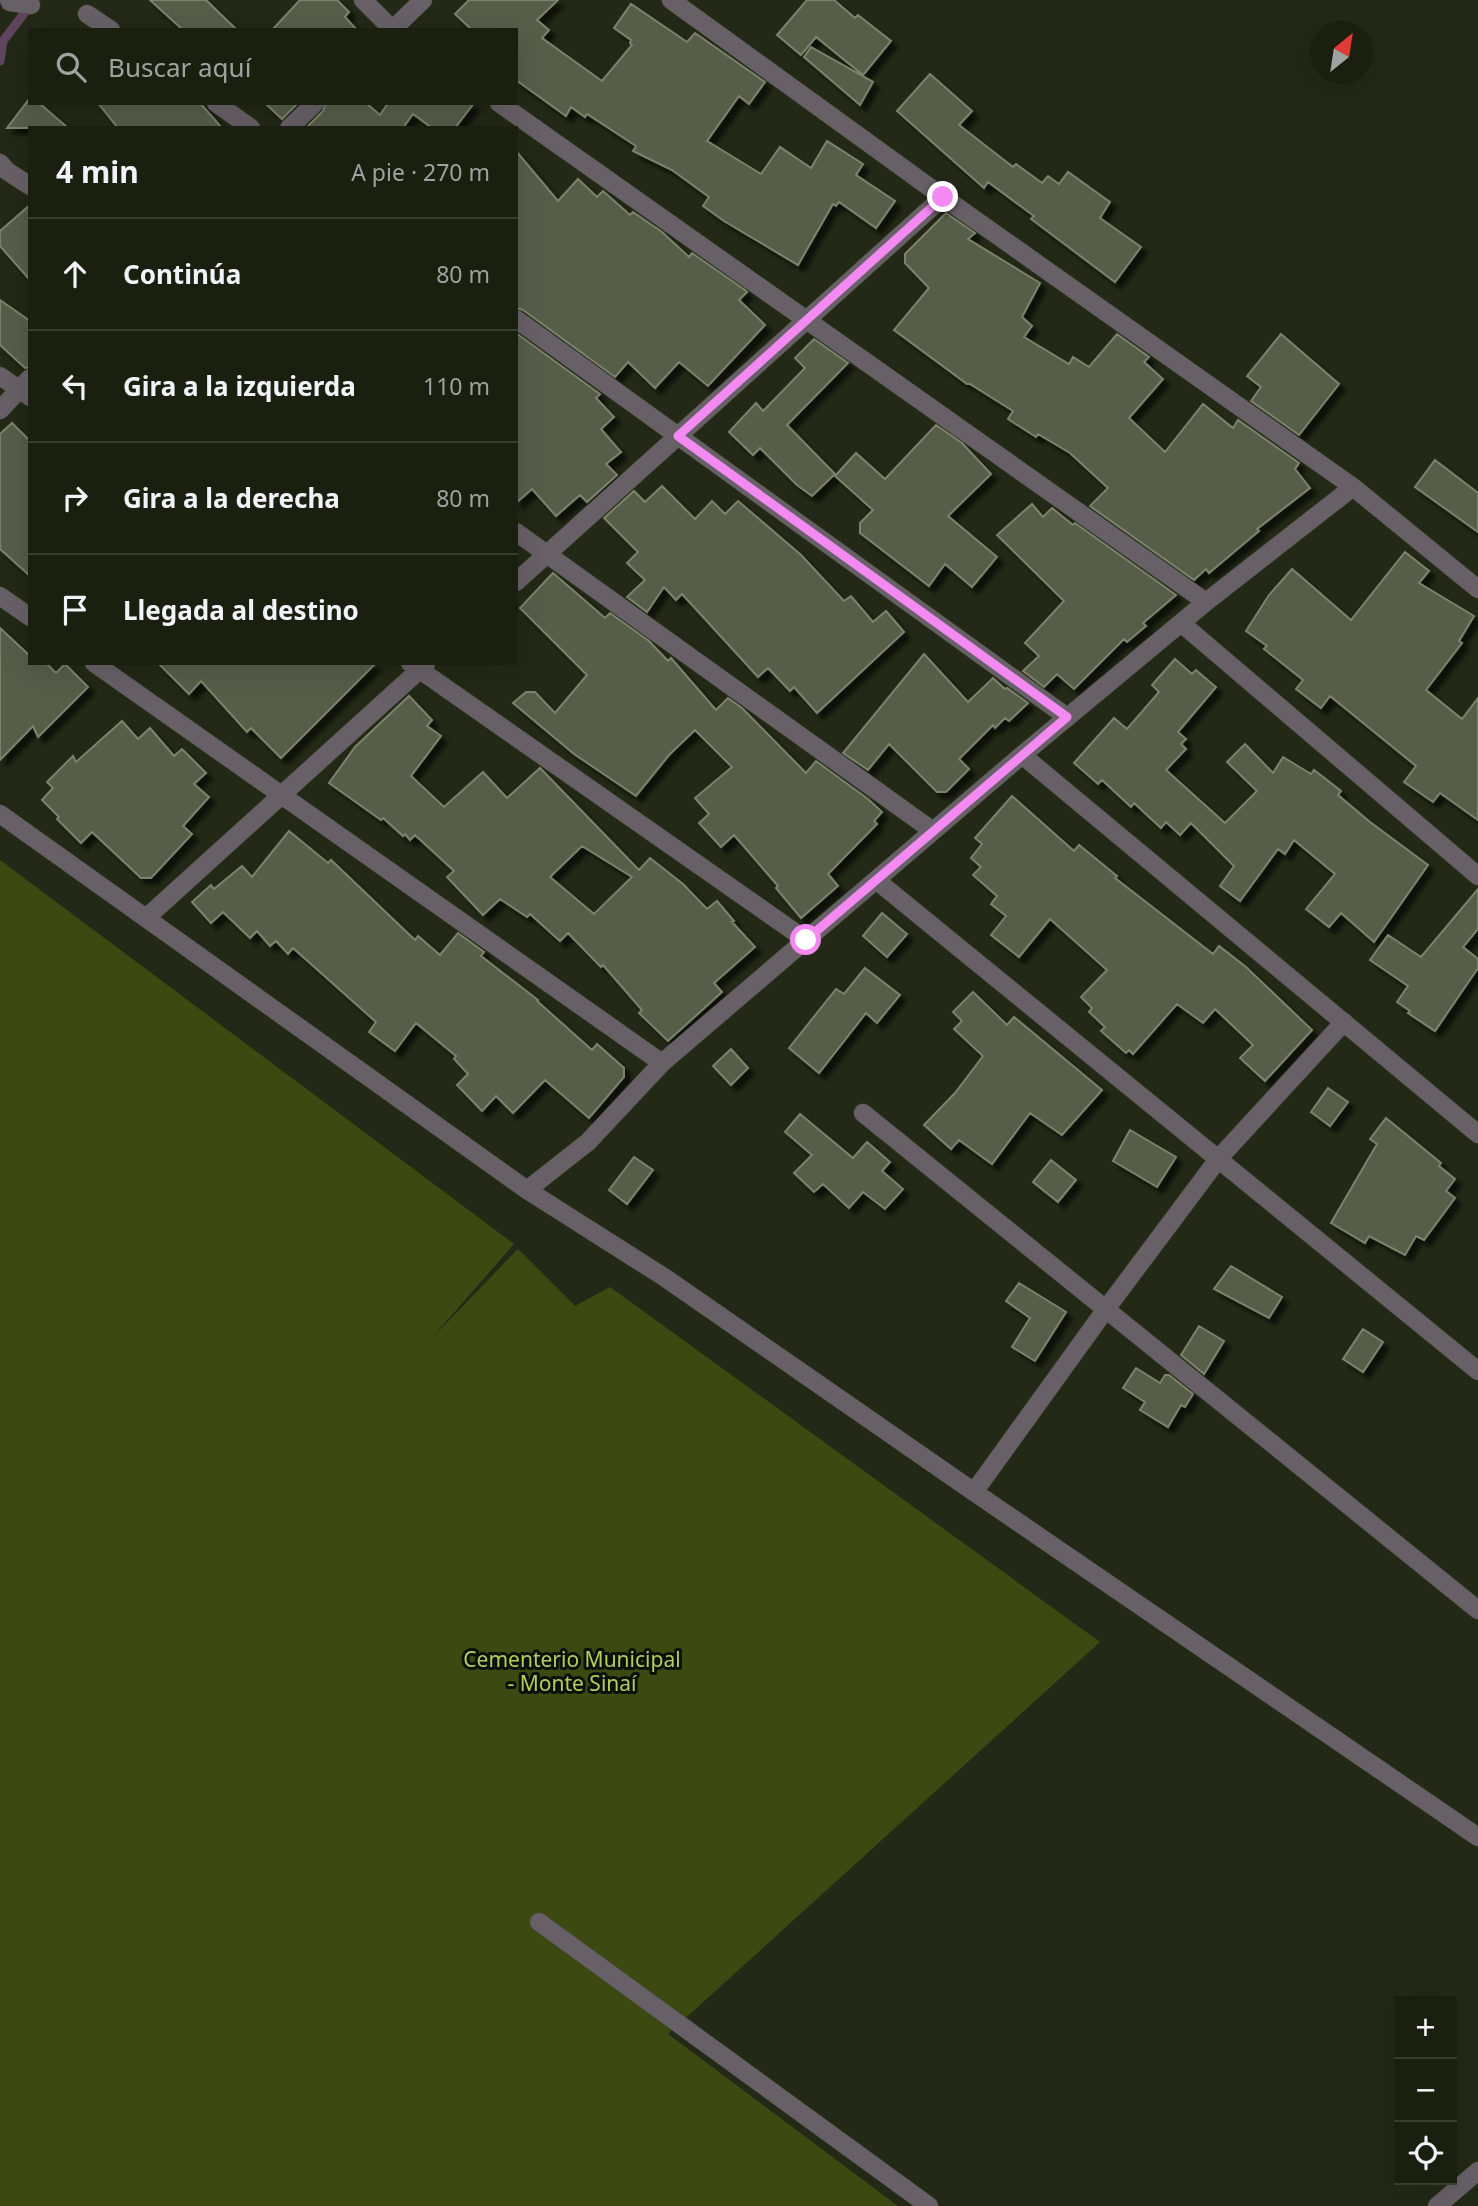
<!DOCTYPE html>
<html lang="es">
<head>
<meta charset="utf-8">
<style>
	body { margin:0; font-family:"Noto Sans",sans-serif; background:#232719; color:#f1f3f6 }
	.controls { position:absolute; right:21px; bottom:21px; display:grid; overflow:hidden; border-radius:0px; box-shadow:0 7px 28px #0002 }
	.controls button { width:63px; height:63px; display:grid; place-items:center; padding:0; border:0; border-bottom:2px solid #383d30; background:#1a1f10; color:#f1f3f6; font:35px sans-serif }
	.compass { position:absolute; left:1310px; top:21px; width:63px; height:63px; border-radius:50%; background:#1a1f10; box-shadow:0 7px 28px #0002; rotate:30deg }
	.stop { position:absolute; width:21px; height:21px; margin:-16px; border:5px solid #f38af2; border-radius:50%; background:#fff }
	.stop.end { background:#f38af2; border-color:#fff; box-shadow:0 2px 7px #0008 }
	.list { margin:0; padding:0; list-style:none }
	h2 { display:flex; justify-content:space-between; align-items:center; height:91px; margin:0; padding:0 28px; font-size:30px }
	h2 small { font-size:23px; font-weight:400; color:#9fa29f }
	.list li { display:grid; grid-template-columns:46px 1fr auto; gap:21px; align-items:center; box-sizing:border-box; height:112px; padding:0 28px; border-top:2px solid #383d30 }
	.list b { display:block; font-size:26px; white-space:nowrap }
	.list em { font-size:23px; font-style:normal; color:#9fa29f }
	.icon { flex:none; width:38px; height:38px; fill:none; stroke:currentColor; stroke-width:2; stroke-linecap:round; stroke-linejoin:round }
	.map { position:relative; flex:none; width:1478px; height:2206px; overflow:hidden }
	.search { position:absolute; background:#1a1f10; box-shadow:0 7px 28px #0002; left:28px; top:28px; width:490px; height:77px; display:flex; align-items:center; gap:18px; box-sizing:border-box; padding:0 24px; border-radius:0px; color:#9fa29f; font-size:26px }
	.panel { position:absolute; background:#1a1f10; box-shadow:0 7px 28px #0002; left:28px; top:126px; width:490px; height:539px; border-radius:0px }
	.map>svg:first-child { display:block }
</style>
</head>
<body>
<div class="map">
<svg width="1478" height="2206" viewBox="0 0 1478 2206">
	<defs>
		<filter id="shadow"><feDropShadow dx="6" dy="6" stdDeviation="2" flood-color="#0009"/></filter>
	</defs>
	<rect width="100%" height="100%" fill="#232916"/>
	<!-- green -->
	<path fill="#3c4a11" d="M0,860L514,1244L431,1339L518,1249L575,1306L610,1287L1100,1642L668,2034L898,2206H0Z"/>
	<g fill="none" stroke-linecap="round" stroke-linejoin="round">
		<!-- stream -->
		<path stroke="#5e445c" stroke-width="9" d="M0,61L3,41L32,3"/>
	</g>
	<!-- building -->
	<path fill="#565d48" stroke="#7b826c" stroke-width="2" fill-rule="evenodd" filter="url(#shadow)" d="M150,0H206L237,30H183Z
		M300,0H337L349,12L345,17L357,30H272Z
		M469,0H558L537,20L549,30L542,38L602,81L632,45L630,43L631,40L614,28L631,4L687,42L695,33L765,82L749,104L739,96L707,141L761,174L780,147L811,168L827,141L863,164L856,175L895,201L876,228L839,202L836,206L833,204L798,265L724,221L703,206L709,197L672,170L633,151L636,146L587,114L585,117L571,107L566,116L516,80V30H472L455,14Z
		M807,0H834L855,18L858,15L891,41L863,75L816,37L801,55L777,35Z
		M811,47L873,82L860,105L804,57Z
		M930,74L972,111L959,125L1013,167L1016,164L1042,183L1048,176L1059,184L1068,172L1110,202L1100,218L1141,247L1115,282L1031,219L1034,216L988,182L984,188L897,111Z
		M30,98V103H39L68,128H7Z
		M98,103H200L222,128H118Z
		M265,103H298L282,119Z
		M326,103H366L380,115L388,103H474L455,128H432L413,114L403,128H306L323,111Z
		M516,151L558,201L578,179L597,197L603,191L630,215L633,212L662,232L689,257L692,253L745,290L747,292L739,300L765,325L708,386L679,362L655,388L628,362L615,377L523,310L516,308Z
		M30,205V280L0,246V231Z
		M946,213L975,233L968,239L1040,283L1022,317L1032,326L1024,337L1069,364L1073,357L1089,367L1117,334L1149,357L1144,362L1163,379L1129,418L1165,452L1203,404L1233,428L1238,420L1299,463L1295,469L1310,488L1257,529L1259,531L1209,573L1206,569L1194,580L1090,506L1108,488L1070,453L1038,434L1036,437L1008,419L1013,411L970,384H967L894,330L929,288L905,263V254Z
		M0,300L30,321V367L25,368L0,345Z
		M516,333L600,394L596,398L614,417L601,429L621,452L606,464L617,475L587,502L580,495L556,516L532,489L516,503Z
		M1281,334L1339,384L1299,435L1251,401L1261,387L1247,376Z
		M814,339L848,363L787,425L835,474L812,496L797,485L760,448L753,455L729,432L756,403L763,411L805,368L795,358Z
		M12,423L30,441V576L0,549V434Z
		M936,425L962,443L991,474L948,516L997,557L972,587L945,564L929,586L860,533V523L873,510L835,476L856,453L885,479Z
		M1435,460L1478,493V532L1415,487Z
		M662,486L695,519L712,501L725,514L738,501L801,555L844,601L851,596L873,622L886,611L904,632L817,713L794,687L790,691L768,668L758,677L682,594L676,600L664,587L647,612L627,597L645,580L627,563L638,552L604,518L634,491L645,502Z
		M1032,504L1043,517L1052,508L1073,525L1075,523L1176,595L1143,623L1146,626L1127,642L1124,639L1074,689L1057,674L1044,687L1023,671L1039,656L1025,643L1064,601L997,535Z
		M1405,552L1429,571L1419,583L1474,616L1459,641L1462,643L1426,690L1462,719L1478,698V820L1440,793L1433,802L1404,782L1416,766L1330,696L1321,708L1296,689L1303,680L1264,649L1267,646L1246,631L1269,595L1292,569L1351,620Z
		M553,573L605,618L610,613L649,641L668,661L671,658L716,710L728,698L742,708L806,773L816,761L868,799L882,812L874,821L877,824L828,874L838,886L801,918L776,888L778,886L734,835L721,847L699,823L709,814L695,798L732,767L695,730L669,755L636,796L574,754L513,703L526,692H535L555,713L587,675L520,608Z
		M0,628L30,656V663H46L56,673L65,664L88,687L38,737L33,726L0,760Z
		M924,654L968,702L993,678L1005,689L1007,688L1028,703L1009,721L1005,718L995,728L993,725L959,759L969,769L946,792H937L889,744L868,770L843,753Z
		M1175,659L1192,674L1196,670L1216,687L1178,732L1186,739L1181,744L1186,749L1166,770L1225,823L1257,791L1227,762L1245,744L1273,773L1283,757L1311,774L1314,770L1341,791L1338,795L1370,822L1428,865L1374,942L1341,913L1329,927L1306,909L1335,874L1294,840L1285,854L1278,849L1240,901L1220,886L1234,866L1191,823L1180,835L1166,822L1161,828L1134,803L1131,807L1102,780L1098,784L1074,763L1114,718L1127,729L1159,692L1152,685Z
		M158,663H376L281,758L251,728L247,732L201,681L189,694Z
		M409,696L432,720L427,726L441,736L411,776L444,807L483,772L507,798L540,768L639,870L650,858L683,884L707,909L717,901L734,921L732,922L755,947L714,983L722,992L668,1041L639,1013L642,1010L603,965L601,967L568,933L560,941L530,914L527,917L500,899L483,915L447,877L454,871L415,835L410,840L405,834L403,836L383,818L381,820L329,783L355,747ZM582,846L632,877L594,914L550,877Z
		M122,721L138,739L150,728L174,756L182,749L206,773L194,784L209,797L183,826L192,834L151,878H141L92,832L81,843L57,819L59,817L42,800L53,788L47,782L73,756L76,762Z
		M1012,796L1074,851L1079,845L1117,876L1115,878L1213,954L1219,946L1246,967L1312,1030L1265,1081L1240,1058L1253,1045L1215,1009L1203,1023L1177,1004L1133,1054L1129,1050L1126,1053L1101,1031L1105,1027L1089,1012L1092,1008L1081,997L1107,970L1050,919L1019,957L991,935L1006,916L991,904L997,896L973,875L981,867L971,858L982,844L975,838Z
		M289,831L328,863L331,860L415,940L418,936L440,955L458,933L484,952L481,956L538,1000L537,1001L592,1050L597,1044L624,1068V1077L589,1118L545,1080L513,1113L496,1096L482,1111L457,1085L468,1074L454,1059L456,1056L416,1023L395,1051L369,1032L376,1022L293,948L288,954L276,941L270,946L257,931L250,938L223,912L211,923L192,902L211,885L214,889L242,866L252,877Z
		M1478,889V929L1463,947L1478,959V968L1435,1031L1408,1013L1410,1011L1397,1002L1408,986L1370,960L1388,935L1421,957Z
		M882,913L907,934L887,957L863,936Z
		M865,968L900,995L877,1023L866,1013L819,1073L789,1048L836,989L844,994Z
		M973,992L1007,1025L1014,1017L1102,1090L1062,1135L1030,1113L992,1164L959,1140L951,1149L924,1125L955,1093L983,1056L954,1029L962,1021L953,1012Z
		M731,1049L748,1068L731,1085L713,1066Z
		M1328,1088L1348,1102L1330,1126L1311,1112Z
		M800,1114L853,1158L867,1142L890,1162L882,1171L903,1189L885,1209L863,1192L849,1208L823,1184L814,1192L794,1173L812,1155L785,1132Z
		M1386,1118L1441,1163L1439,1166L1455,1179L1446,1191L1455,1198L1424,1240L1416,1236L1405,1255L1369,1236L1365,1243L1331,1223L1377,1144L1370,1139Z
		M1130,1130L1176,1157L1157,1187L1113,1161Z
		M634,1157L653,1170L627,1204L609,1190Z
		M1051,1160L1076,1180L1058,1202L1033,1182Z
		M1231,1266L1282,1297L1269,1318L1214,1289Z
		M1019,1283L1066,1312L1035,1361L1012,1347L1030,1318L1006,1301Z
		M1199,1326L1224,1341L1204,1374L1181,1355Z
		M1363,1329L1383,1342L1363,1372L1343,1359Z
		M1136,1368L1160,1383L1165,1375H1169L1193,1394L1185,1407L1181,1405L1168,1427L1140,1410L1145,1402L1123,1388Z"/>
	<g fill="none" stroke-linecap="round" stroke-linejoin="round">
		<defs>
			<path id="minor" d="M9,0L10,2L31,5
				M363,0L393,30
				M671,0L943,197L1353,487L1478,589
				M87,14L111,30
				M392,30L423,0
				M216,103L251,128
				M499,103L1206,602
				M289,128L315,103
				M0,163L7,171L30,186
				M516,319L1067,717
				M0,376L30,397
				M0,410L30,378
				M516,532L933,831
				M516,582L943,197
				M0,596L30,617
				M1181,623L1478,876
				M94,663L662,1063
				M410,663L806,940
				M1022,755L1478,1134
				M0,814L527,1190L664,1277L974,1492L1106,1309L1219,1158L1344,1022
				M876,880L1478,1371
				M146,918L426,664
				M863,1113L1478,1610
				M527,1190L588,1142L662,1063L1022,755L1206,602L1353,487
				M974,1492L1478,1837
				M539,1922L929,2206
				M1437,2206L1478,2171"/>
		</defs>
		<!-- minor casing -->
		<use href="#minor" stroke="#414735" stroke-width="19"/>
		<!-- minor -->
		<use href="#minor" stroke="#686067" stroke-width="18"/>
	</g>
	<g fill="none" stroke-linecap="round" stroke-linejoin="round">
		<!-- route -->
		<path stroke="#f38af2" stroke-width="9" d="M806,940L1067,717L678,436L943,197"/>
	</g>
	<g text-anchor="middle" stroke-width="6" stroke-linejoin="round" paint-order="stroke">
		<!-- park labels -->
		<g font-size="21" fill="#b0cf5c" stroke="#0e1008">
			<text x="572" y="1667">Cementerio Municipal<tspan x="572" dy="24">- Monte Sinaí</tspan></text>
		</g>
	</g>
</svg>
<div class="controls">
<button>+</button>
<button>−</button>
<button><svg class="icon" aria-label="locate" viewBox="0 0 24 24"><circle cx="12" cy="12" r="6"/><path d="M12 2v4M12 18v4M2 12h4M18 12h4"/></svg></button>
</div>
<svg class="compass" viewBox="-18 -18 36 36"><path d="M0-13l5 13h-10z" fill="#e53935"/><path d="M0 13l5-13h-10z" fill="#9fa29f"/></svg>
<div class="stop" style="left:806px;top:940px"></div>
<div class="stop end" style="left:943px;top:197px"></div>
<div class="search"><svg class="icon" aria-label="search" viewBox="0 0 24 24"><circle cx="10" cy="10" r="6"/><path d="M15 15l6 6"/></svg>Buscar aquí</div>
<section class="panel">
<h2>4 min<small>A pie · 270 m</small></h2>
<ul class="list">
<li><svg class="icon" aria-label="ahead" viewBox="0 0 24 24"><path d="M12 20V5M6 11l6-6 6 6"/></svg><div><b>Continúa</b></div><em>80 m</em></li>
<li><svg class="icon" aria-label="left" viewBox="0 0 24 24"><path d="M17 20v-9H6M10 6l-5 5 5 5"/></svg><div><b>Gira a la izquierda</b></div><em>110 m</em></li>
<li><svg class="icon" aria-label="right" viewBox="0 0 24 24"><path d="M7 20v-9h11M14 6l5 5-5 5"/></svg><div><b>Gira a la derecha</b></div><em>80 m</em></li>
<li><svg class="icon" aria-label="arrive" viewBox="0 0 24 24"><path d="M6 21V4h12l-3 4 3 4H6"/></svg><div><b>Llegada al destino</b></div></li>
</ul>
</section>
</div>
</body>
</html>
